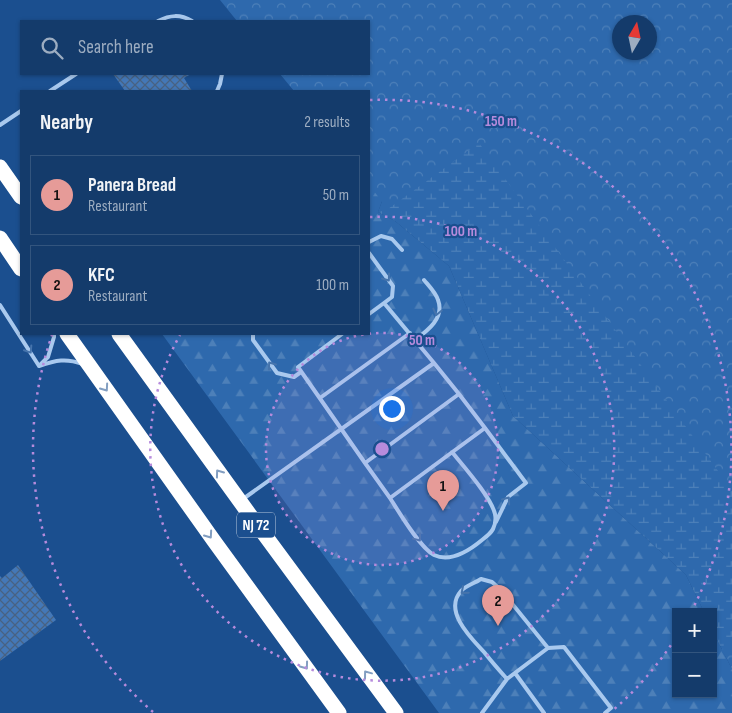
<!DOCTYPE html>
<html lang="en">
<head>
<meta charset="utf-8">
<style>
	body { margin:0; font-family:"Sofia Sans Condensed",sans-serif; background:#1d4271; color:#f1f3f6 }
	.controls { position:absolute; right:15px; bottom:15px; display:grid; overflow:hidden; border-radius:0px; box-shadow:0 1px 4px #0004 }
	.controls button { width:45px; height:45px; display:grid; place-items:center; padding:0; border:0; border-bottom:1px solid #33557e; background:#143b6b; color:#f1f3f6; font:25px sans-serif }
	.compass { position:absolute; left:612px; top:15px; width:45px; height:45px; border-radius:50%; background:#143b6b; box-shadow:0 1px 4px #0004; rotate:9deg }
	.you { position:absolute; left:391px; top:408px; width:18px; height:18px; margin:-12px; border:4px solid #fff; border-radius:50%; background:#1a73e8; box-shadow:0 0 0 8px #1a73e833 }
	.badge { display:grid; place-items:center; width:32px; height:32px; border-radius:50%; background:#e69b98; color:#111; font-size:16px; font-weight:700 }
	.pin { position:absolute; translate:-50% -41px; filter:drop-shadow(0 1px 2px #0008) }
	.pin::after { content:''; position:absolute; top:26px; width:18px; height:15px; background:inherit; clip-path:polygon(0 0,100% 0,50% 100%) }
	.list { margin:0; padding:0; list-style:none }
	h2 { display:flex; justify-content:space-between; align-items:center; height:65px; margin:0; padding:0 20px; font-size:21px }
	h2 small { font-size:16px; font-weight:400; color:#9dadc1 }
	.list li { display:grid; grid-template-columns:32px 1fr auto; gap:15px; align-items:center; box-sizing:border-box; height:80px; margin:0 10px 10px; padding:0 10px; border:1px solid #33557e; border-radius:0px }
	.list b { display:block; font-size:19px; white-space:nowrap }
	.list p { margin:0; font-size:16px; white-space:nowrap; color:#9dadc1 }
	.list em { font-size:16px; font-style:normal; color:#9dadc1 }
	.icon { flex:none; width:28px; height:28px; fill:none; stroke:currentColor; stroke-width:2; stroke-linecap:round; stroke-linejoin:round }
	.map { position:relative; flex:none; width:732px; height:713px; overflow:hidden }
	.search { position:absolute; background:#143b6b; box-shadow:0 1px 4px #0004; left:20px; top:20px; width:350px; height:55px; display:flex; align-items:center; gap:12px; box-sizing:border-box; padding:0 18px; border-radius:0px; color:#9dadc1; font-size:19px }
	.panel { position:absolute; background:#143b6b; box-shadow:0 1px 4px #0004; left:20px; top:90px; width:350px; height:245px; border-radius:0px }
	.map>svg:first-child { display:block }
</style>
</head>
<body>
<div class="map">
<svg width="732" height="713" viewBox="0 0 732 713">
	<defs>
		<pattern id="forest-firs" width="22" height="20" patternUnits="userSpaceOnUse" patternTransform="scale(1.25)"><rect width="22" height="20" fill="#2e69ad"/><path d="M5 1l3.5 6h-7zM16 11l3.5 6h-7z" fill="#4d80b9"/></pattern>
		<pattern id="wetland-marsh" width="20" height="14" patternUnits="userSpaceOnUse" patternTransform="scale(1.25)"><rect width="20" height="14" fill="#2e69ad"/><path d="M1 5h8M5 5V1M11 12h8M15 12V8" fill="none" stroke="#4d80b9"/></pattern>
		<pattern id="park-crowns" width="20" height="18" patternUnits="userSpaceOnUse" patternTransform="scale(1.25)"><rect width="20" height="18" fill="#2e69ad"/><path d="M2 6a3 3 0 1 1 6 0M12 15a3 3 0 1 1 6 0" fill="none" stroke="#4d80b9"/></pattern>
		<pattern id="building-cross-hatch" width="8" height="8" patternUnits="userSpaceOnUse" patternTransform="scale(1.25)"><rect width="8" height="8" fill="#4478b7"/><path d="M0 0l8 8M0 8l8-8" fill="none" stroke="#486282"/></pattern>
	</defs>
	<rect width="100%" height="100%" fill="#1b4f8f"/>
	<!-- forest -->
	<path fill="url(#forest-firs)" d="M369,95L406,137L378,212L395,221L449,266L513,416L686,575L704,612H676V694H713V632L732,669V713H439L162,334H369Z"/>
	<!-- wetland -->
	<path fill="url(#wetland-marsh)" fill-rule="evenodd" d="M732,0V669L713,632V612H704L686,575L513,416L449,266L395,221L378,212L406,137L369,91V21ZM620,22H650V52H620Z"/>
	<!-- park -->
	<path fill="url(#park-crowns)" fill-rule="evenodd" d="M220,0H732V490L479,143L388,209L369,185V91H294L280,74H369V21H237ZM620,22H650V52H620Z
		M732,642V665L721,650Z"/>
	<!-- building -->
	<path fill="url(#building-cross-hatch)" d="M113,74H191L184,78L192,91H125Z
		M18,565L56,620L0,661V576L2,578Z"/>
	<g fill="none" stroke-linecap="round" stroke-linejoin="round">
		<!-- lane -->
		<path stroke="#a9c9ee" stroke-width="4" d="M158,21C170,15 180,14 192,21
			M50,91L76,74
			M217,91L220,84L222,74
			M0,125L21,111
			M369,242L381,236L392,239L402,250
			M369,253L393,286L392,297L384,303
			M0,305L39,366
			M253,334V340L277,373L294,377L301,372
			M342,334L298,367L365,463L459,394L434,363
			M415,340C427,331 445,318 438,300C436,293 429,286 424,280
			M41,364L48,357L54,337V334
			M39,366C56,360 66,358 83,364
			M320,398L410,333
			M485,428L526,483L508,497L496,522
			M365,463L390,498L485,428L459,394
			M390,498C399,512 420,548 434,555C451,563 470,550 482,540C486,537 491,533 493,529C495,525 496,519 495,514C491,497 464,467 452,452
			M243,499L434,363L384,303L369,314
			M515,673L544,713
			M507,679C499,670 491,661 484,652C471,638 443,611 461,591C465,586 475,583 481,579L492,582L501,590L548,648
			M482,713L507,679L548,648L564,647L611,708L605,713"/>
		<!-- highway -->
		<path stroke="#fff" stroke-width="15" d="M0,167L21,197
			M0,238L21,269
			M67,334L214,541L339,713
			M119,334L247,511L396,713"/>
	</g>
	<!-- one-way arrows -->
	<defs><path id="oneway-chevron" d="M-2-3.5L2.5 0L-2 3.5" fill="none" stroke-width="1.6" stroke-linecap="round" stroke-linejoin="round" transform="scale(1.25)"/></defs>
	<g stroke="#4674ac">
		<use href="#oneway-chevron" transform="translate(387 278) rotate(54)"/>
		<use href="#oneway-chevron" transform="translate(437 312) rotate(103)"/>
		<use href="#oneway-chevron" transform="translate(29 350) rotate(57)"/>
		<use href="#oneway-chevron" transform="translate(271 365) rotate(-126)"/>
		<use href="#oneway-chevron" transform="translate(507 500) rotate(-55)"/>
		<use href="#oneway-chevron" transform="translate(418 538) rotate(53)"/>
		<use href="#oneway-chevron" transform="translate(464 591) rotate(139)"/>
	</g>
	<g stroke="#829ec1">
		<use href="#oneway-chevron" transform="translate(105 388) rotate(55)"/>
		<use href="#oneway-chevron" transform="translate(219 473) rotate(-126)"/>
		<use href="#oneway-chevron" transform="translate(209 535) rotate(55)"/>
		<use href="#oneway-chevron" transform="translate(305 666) rotate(54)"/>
		<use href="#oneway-chevron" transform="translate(367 674) rotate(-127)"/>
	</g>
	<!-- distance rings -->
	<circle cx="382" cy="449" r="116" fill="#b68bdc" fill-opacity=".12"/>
	<g fill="none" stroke="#b68bdc" stroke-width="2.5" stroke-dasharray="2.5 5">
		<circle cx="382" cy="449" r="116"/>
		<path d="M370 217A232 232 0 1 1 180 335"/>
		<path d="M675 639A349 349 0 0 1 611 712M153 712A349 349 0 0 1 52 335M370 100A349 349 0 0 1 692 610"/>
	</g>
	<g text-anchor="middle" stroke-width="4.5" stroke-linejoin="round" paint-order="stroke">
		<!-- shield labels -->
		<rect fill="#1b4f8f" stroke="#bbcadd" stroke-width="1" x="237" y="512.5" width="38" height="25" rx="4"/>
		<g font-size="15" font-weight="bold" fill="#fff">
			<text x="256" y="530">NJ 72</text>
		</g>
	</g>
	<circle cx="382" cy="449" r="8" fill="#b68bdc" stroke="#1b4f8f" stroke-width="2.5"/>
	<g font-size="15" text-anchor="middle" font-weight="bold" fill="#b68bdc" stroke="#1b4f8f" stroke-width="4.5" stroke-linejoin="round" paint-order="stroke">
		<text x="501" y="126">150 m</text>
		<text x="461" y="236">100 m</text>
		<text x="422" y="345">50 m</text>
	</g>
</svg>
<div class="controls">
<button>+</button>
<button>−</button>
</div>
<svg class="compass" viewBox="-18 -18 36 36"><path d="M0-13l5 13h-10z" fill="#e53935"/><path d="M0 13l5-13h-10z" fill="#9dadc1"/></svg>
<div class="you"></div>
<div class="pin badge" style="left:443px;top:511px">1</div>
<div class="pin badge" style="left:498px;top:626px">2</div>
<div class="search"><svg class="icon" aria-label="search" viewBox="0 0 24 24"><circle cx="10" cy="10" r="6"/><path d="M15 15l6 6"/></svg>Search here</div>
<section class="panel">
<h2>Nearby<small>2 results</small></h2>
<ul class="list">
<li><span class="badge">1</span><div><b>Panera Bread</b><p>Restaurant</p></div><em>50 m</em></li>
<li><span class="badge">2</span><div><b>KFC</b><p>Restaurant</p></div><em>100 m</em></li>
</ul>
</section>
</div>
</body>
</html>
